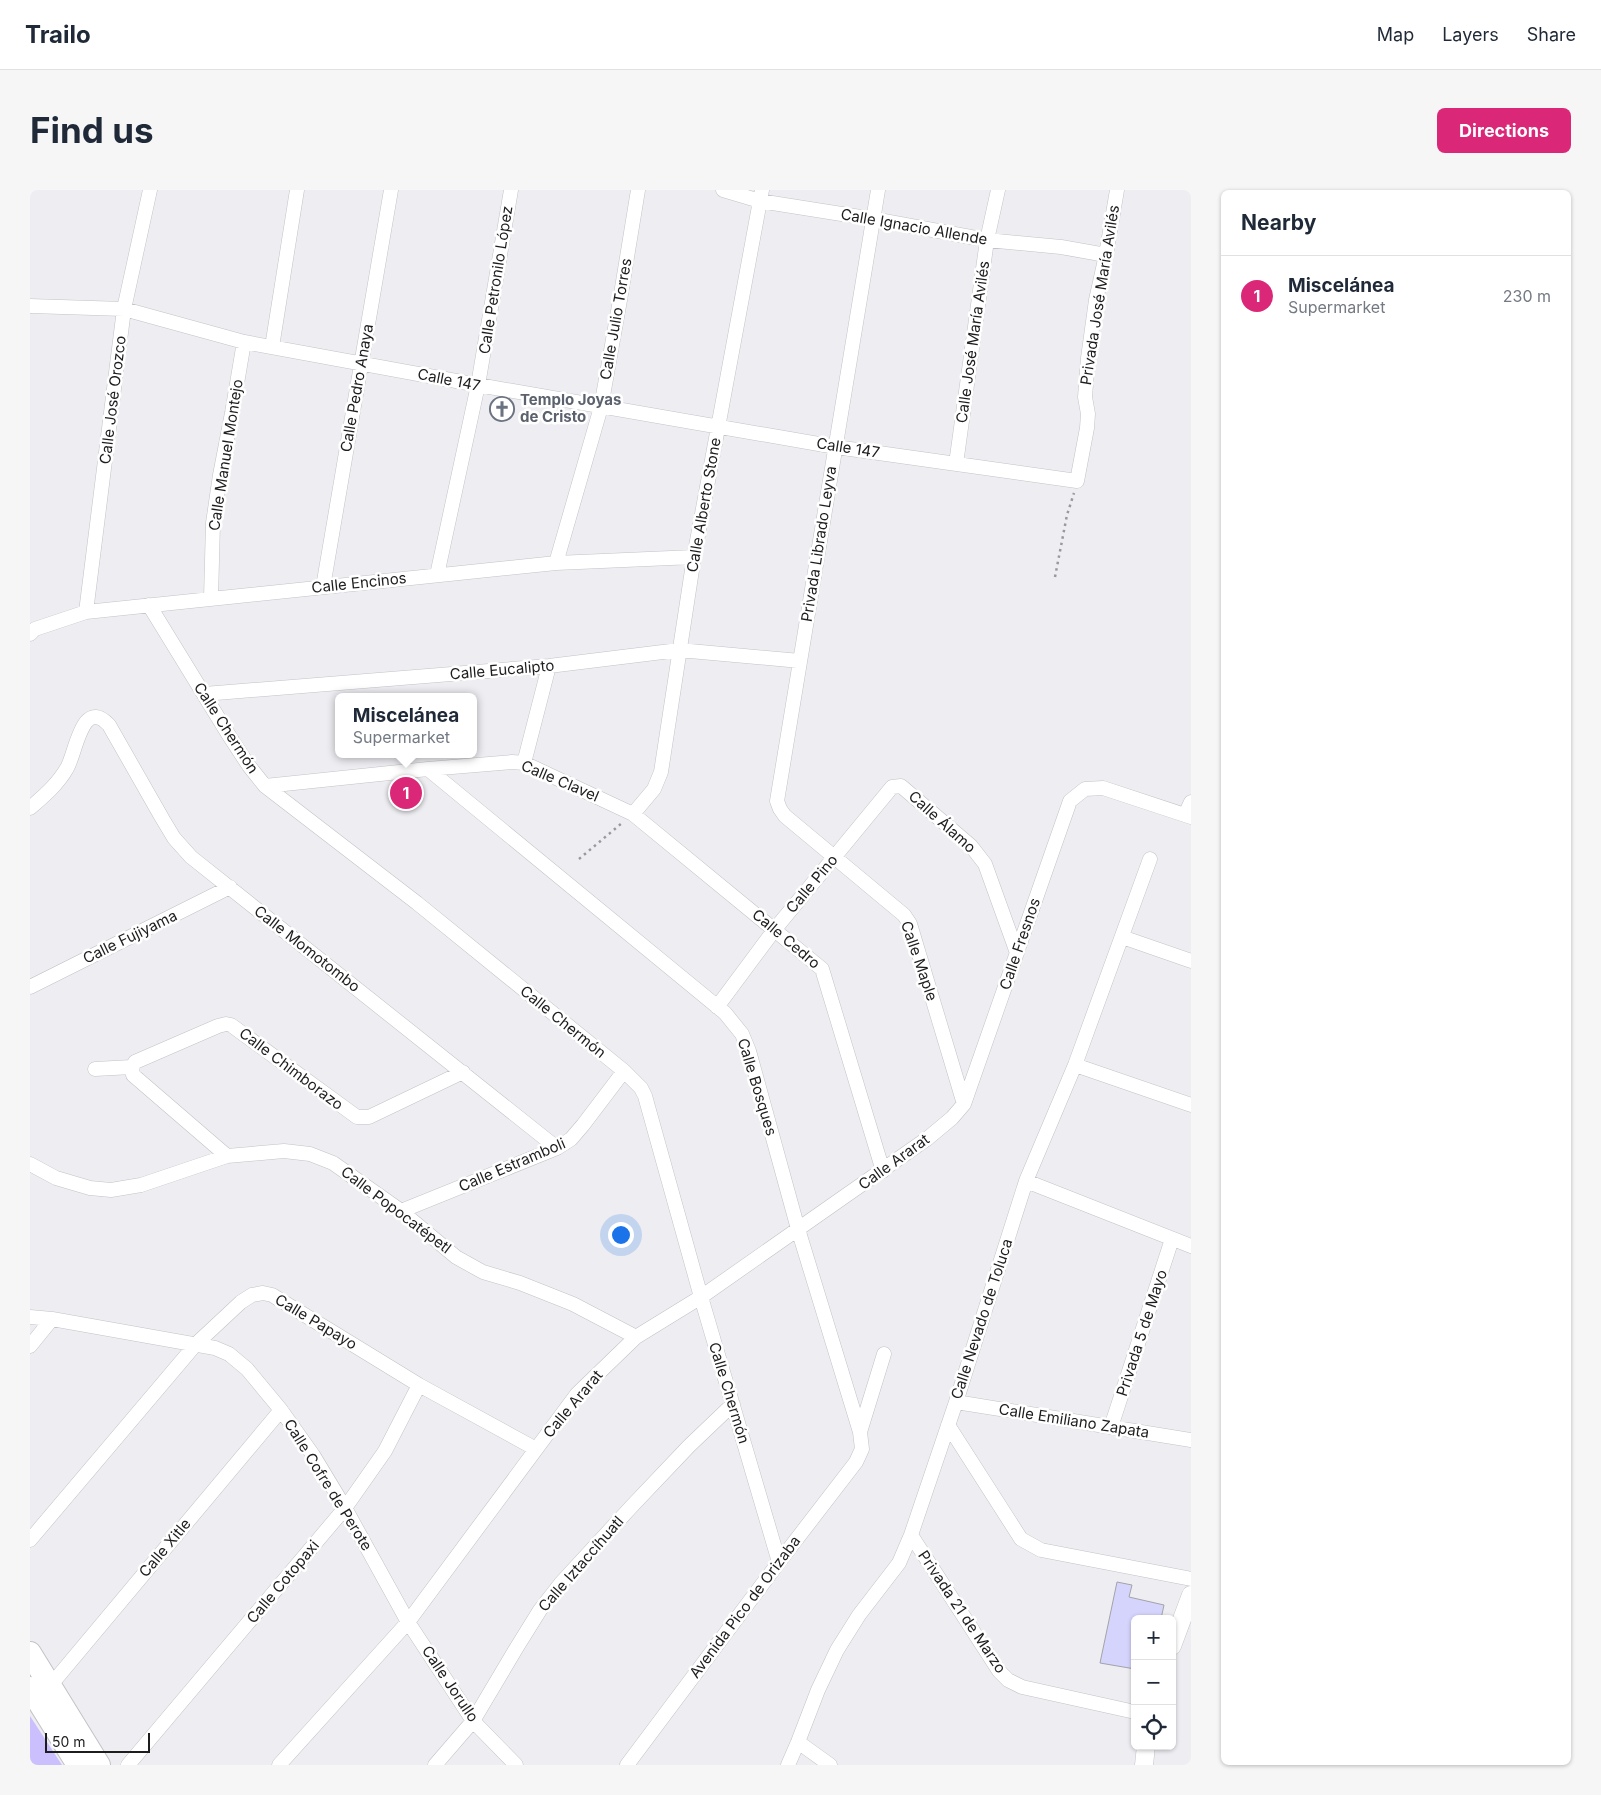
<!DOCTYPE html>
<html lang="en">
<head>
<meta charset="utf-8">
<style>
	body { margin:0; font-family:Inter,sans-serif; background:#f6f6f7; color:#1f2937 }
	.controls { position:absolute; right:15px; bottom:15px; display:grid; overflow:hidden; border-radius:8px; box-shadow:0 1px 4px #0004 }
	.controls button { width:45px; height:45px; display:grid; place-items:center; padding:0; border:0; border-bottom:1px solid #e0e1e3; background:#fff; color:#1f2937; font:25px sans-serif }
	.scale { position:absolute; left:15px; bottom:12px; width:105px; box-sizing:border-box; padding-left:5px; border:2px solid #1d1d1e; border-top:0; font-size:14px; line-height:18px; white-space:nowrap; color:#1d1d1e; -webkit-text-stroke:4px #fff; paint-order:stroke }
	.you { position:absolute; left:590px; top:1044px; width:18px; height:18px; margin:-12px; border:4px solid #fff; border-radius:50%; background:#1a73e8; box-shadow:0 0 0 8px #1a73e833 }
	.badge { display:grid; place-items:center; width:32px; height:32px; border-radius:50%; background:#db2777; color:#fff; font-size:16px; font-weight:700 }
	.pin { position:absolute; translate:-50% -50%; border:2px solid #fff; box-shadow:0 1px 5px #0006 }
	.popup { position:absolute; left:305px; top:503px; width:142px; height:65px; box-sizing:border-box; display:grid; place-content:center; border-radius:8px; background:#fff; filter:drop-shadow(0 1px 4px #0005); font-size:16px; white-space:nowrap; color:#747a83 }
	.popup b { font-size:19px; color:#1f2937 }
	.popup::after { content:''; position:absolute; left:50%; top:100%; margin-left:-10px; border:10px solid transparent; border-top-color:#fff }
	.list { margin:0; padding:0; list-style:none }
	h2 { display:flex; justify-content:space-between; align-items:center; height:65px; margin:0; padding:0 20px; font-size:21px }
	h2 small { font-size:16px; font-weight:400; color:#747a83 }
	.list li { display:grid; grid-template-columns:32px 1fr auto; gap:15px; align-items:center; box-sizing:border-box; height:80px; padding:0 20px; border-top:1px solid #e0e1e3 }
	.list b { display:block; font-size:19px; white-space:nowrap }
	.list p { margin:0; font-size:16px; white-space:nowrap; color:#747a83 }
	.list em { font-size:16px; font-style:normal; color:#747a83 }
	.icon { flex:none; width:28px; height:28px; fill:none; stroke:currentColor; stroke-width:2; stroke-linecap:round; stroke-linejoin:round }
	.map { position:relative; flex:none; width:1161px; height:1575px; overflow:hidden; border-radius:8px }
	header { display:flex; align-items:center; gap:30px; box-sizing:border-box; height:70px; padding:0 25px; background:#fff; border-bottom:1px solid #e0e1e3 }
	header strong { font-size:24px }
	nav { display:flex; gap:28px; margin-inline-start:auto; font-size:18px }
	.intro { display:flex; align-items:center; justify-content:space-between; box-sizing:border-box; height:120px; padding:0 30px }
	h1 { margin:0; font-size:35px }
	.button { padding:12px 22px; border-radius:8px; background:#db2777; color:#fff; font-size:18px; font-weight:700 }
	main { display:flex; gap:30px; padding:0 30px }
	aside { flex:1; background:#fff; border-radius:8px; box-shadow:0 1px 4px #0004 }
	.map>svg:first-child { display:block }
</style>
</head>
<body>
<header>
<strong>Trailo</strong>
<nav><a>Map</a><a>Layers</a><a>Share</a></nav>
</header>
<div class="intro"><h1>Find us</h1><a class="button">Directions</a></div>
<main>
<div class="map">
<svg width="1161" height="1575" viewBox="0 0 1161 1575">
	<rect width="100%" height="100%" fill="#eeedf2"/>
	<!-- green -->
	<path fill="#cbbffe" d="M0,1526L32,1575H0Z"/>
	<!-- building -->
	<path fill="#d5d4fc" stroke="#a3a3a7" d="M1087,1392L1102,1395L1099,1407L1134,1415L1131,1429H1105V1479L1070,1473Z"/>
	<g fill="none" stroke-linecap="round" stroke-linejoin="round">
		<defs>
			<path id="minor" d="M693,0L730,11L843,29L957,50L1031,57L1076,65
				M848,0L747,611L750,619L755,626L874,725L880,734L934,914
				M0,116L94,119L214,152L448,195L806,257L1047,291L1057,238L1058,224L1055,207L1058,168L1066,110L1076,65L1087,0
				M242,157L267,0
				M926,274L957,50L968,0
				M526,373L571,217L590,110L608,0
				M407,385L448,195L481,0
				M293,397L361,0
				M181,408L183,333L190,285L202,223L214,152
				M119,415L200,547L219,576L235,596L387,713L594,881L611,898L615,906L671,1107L749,1372
				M56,422L94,119L120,0
				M0,444L5,439L56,422L526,373L664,367
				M174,504L519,476L649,460L770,471
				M494,573L519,476
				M398,579L695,823L712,844L719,861L768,1039L830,1242L832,1259L826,1272L749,1372L597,1575
				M235,596L398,579L482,572L494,573L511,581L603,624L792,779L853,981
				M0,618C14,606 28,594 37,578C46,563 52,506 79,535L132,628L144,648L161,667L527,958
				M603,624L624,599L631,582L664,367L732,0
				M1155,625L1161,612
				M1092,747L1161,771
				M0,797L200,697
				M687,817L745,739L862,597L871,596L941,656L955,674L987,763
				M1045,875L1161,915
				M65,879L102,877
				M197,966L103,885L102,877L105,872L188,836L196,834L201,835L327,927H339L433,882
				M0,974L26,988L60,998L81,1000L111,995L197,966L254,961L280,964L303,973L371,1021L426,1067L453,1082L490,1093L543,1114L606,1147
				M996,991L1161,1056
				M371,1021L527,958L541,949L553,935L594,881
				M0,1127L22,1129L185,1158L199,1164L217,1179L251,1220L283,1265L315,1318L378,1432L443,1531L486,1575
				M0,1156L22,1129
				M926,1212L1161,1250
				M918,1235L991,1349L1011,1360L1161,1389
				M1081,1237L1142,1049
				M830,1242L854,1164
				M881,1345L969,1481L978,1490L992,1497L1105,1522
				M0,1350L166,1154L211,1112L222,1105L233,1103L242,1105L389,1195L506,1259
				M20,1496L251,1220
				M768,1552L800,1575
				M98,1575L315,1318L355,1261L389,1195
				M249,1575L378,1432L547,1204L606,1147L671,1107L898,948L922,928L934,914L1040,611L1055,599L1073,598L1161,627
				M405,1575L443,1531L487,1457L510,1420L531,1393L602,1316L659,1256L703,1214
				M758,1575L768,1552L788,1500L807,1460L829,1425L869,1373L881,1345L926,1212L996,991L1045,875L1120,669"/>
			<path id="tertiary" d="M1142,1456L1161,1405
				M1114,1575L1116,1556"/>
			<path id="primary" d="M0,1463L69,1575
				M0,1498L48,1575"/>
		</defs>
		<!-- minor casing -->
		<use href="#minor" stroke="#c3c2c7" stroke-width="15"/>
		<!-- tertiary casing -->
		<use href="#tertiary" stroke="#c3c2c7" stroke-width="19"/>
		<!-- primary casing -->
		<use href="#primary" stroke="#c3c2c7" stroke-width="24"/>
		<!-- path -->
		<path stroke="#99999c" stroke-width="2.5" stroke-dasharray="2.5 4" stroke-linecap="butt" d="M1025,387L1037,325L1044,303
			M549,669L592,633"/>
		<!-- minor -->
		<use href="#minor" stroke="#fff" stroke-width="14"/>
		<!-- tertiary -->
		<use href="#tertiary" stroke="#fff" stroke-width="18"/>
		<!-- primary -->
		<use href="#primary" stroke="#fff" stroke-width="22"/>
	</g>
	<!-- icons -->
	<defs>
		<symbol id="church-ring" viewBox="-11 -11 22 22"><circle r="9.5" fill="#fff" stroke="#6b7280" stroke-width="1.5"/><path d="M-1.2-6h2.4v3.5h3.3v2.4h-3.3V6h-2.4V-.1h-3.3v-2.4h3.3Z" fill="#6b7280"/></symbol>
	</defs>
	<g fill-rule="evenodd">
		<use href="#church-ring" x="458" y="205" width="28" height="28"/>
	</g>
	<g text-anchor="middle" stroke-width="5" stroke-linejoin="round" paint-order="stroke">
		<!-- street labels -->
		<g font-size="15" fill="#1d1d1e" stroke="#fff">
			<text transform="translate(884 37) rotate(10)" y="5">Calle Ignacio Allende</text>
			<text transform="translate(466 90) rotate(-81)" y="5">Calle Petronilo López</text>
			<text transform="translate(1070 105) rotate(-81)" y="5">Privada José María Avilés</text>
			<text transform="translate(586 129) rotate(-80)" y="5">Calle Julio Torres</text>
			<text transform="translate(943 152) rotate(-82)" y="5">Calle José María Avilés</text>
			<text transform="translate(419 190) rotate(11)" y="5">Calle 147</text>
			<text transform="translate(327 198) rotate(-80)" y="5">Calle Pedro Anaya</text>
			<text transform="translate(83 210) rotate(-83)" y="5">Calle José Orozco</text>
			<text transform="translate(818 258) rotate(9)" y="5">Calle 147</text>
			<text transform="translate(196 265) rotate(-81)" y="5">Calle Manuel Montejo</text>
			<text transform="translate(674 315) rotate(-80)" y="5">Calle Alberto Stone</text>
			<text transform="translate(789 354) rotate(-81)" y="5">Privada Librado Leyva</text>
			<text transform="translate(329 393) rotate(-6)" y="5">Calle Encinos</text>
			<text transform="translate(472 480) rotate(-5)" y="5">Calle Eucalipto</text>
			<text transform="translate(196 538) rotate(57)" y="5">Calle Chermón</text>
			<text transform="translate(530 591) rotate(23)" y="5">Calle Clavel</text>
			<text transform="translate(912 632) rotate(42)" y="5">Calle Álamo</text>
			<text transform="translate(782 694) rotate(-50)" y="5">Calle Pino</text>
			<text transform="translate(100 747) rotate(-26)" y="5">Calle Fujiyama</text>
			<text transform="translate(756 749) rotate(40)" y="5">Calle Cedro</text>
			<text transform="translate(990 754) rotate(-71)" y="5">Calle Fresnos</text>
			<text transform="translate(277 759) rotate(38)" y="5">Calle Momotombo</text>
			<text transform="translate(889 771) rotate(71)" y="5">Calle Maple</text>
			<text transform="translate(533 832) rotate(39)" y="5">Calle Chermón</text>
			<text transform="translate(261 879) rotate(37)" y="5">Calle Chimborazo</text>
			<text transform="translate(727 897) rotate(73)" y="5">Calle Bosques</text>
			<text transform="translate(864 972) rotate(-36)" y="5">Calle Ararat</text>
			<text transform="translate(482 975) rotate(-23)" y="5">Calle Estramboli</text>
			<text transform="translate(366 1020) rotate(37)" y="5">Calle Popocatépetl</text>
			<text transform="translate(952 1129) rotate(-72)" y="5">Calle Nevado de Toluca</text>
			<text transform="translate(286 1132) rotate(31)" y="5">Calle Papayo</text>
			<text transform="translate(1112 1143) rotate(-72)" y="5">Privada 5 de Mayo</text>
			<text transform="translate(699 1203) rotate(73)" y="5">Calle Chermón</text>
			<text transform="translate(543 1214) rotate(-50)" y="5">Calle Ararat</text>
			<text transform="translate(1044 1231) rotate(9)" y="5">Calle Emiliano Zapata</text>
			<text transform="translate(298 1295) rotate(58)" y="5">Calle Cofre de Perote</text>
			<text transform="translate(135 1358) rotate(-50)" y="5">Calle Xitle</text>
			<text transform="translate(551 1374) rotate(-49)" y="5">Calle Iztaccíhuatl</text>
			<text transform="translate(253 1392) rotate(-50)" y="5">Calle Cotopaxi</text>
			<text transform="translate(715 1417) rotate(-53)" y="5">Avenida Pico de Orizaba</text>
			<text transform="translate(932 1422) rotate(56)" y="5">Privada 21 de Marzo</text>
			<text transform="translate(420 1494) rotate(56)" y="5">Calle Jorullo</text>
		</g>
		<!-- worship labels -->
		<g font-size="15" font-weight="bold" fill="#5b616d" stroke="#fff" text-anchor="start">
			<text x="490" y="215">Templo Joyas<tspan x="490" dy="17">de Cristo</tspan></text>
		</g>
	</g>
</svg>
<div class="controls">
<button>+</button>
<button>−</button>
<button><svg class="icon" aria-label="locate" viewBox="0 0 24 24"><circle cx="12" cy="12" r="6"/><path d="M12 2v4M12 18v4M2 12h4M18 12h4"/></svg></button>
</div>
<div class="scale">50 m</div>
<div class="you"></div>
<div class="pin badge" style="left:376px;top:603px">1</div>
<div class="popup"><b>Miscelánea</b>Supermarket</div>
</div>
<aside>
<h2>Nearby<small></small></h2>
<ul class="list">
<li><span class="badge">1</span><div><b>Miscelánea</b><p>Supermarket</p></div><em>230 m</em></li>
</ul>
</aside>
</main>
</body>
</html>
